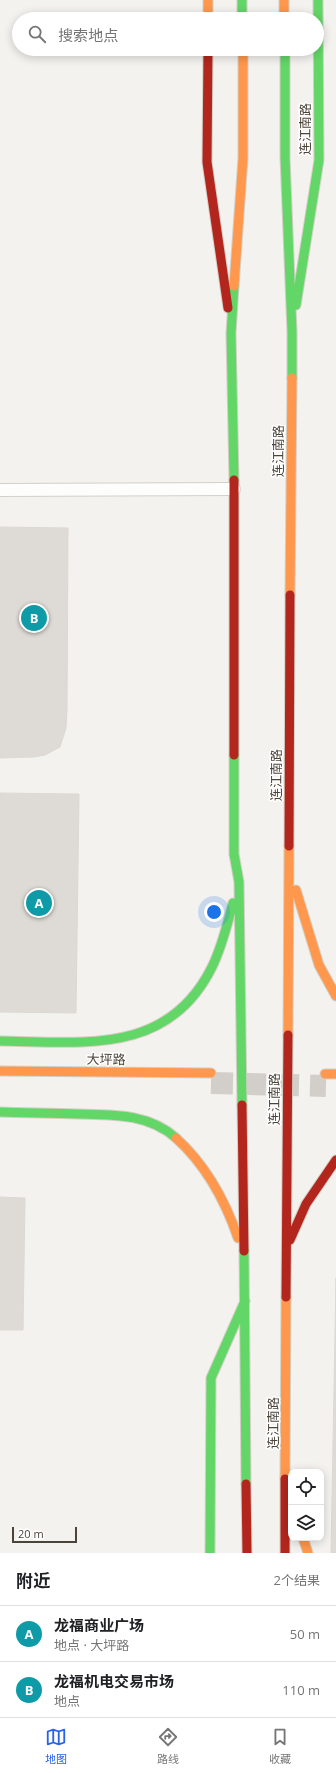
<!DOCTYPE html>
<html lang="zh">
<head>
<meta charset="utf-8">
<style>
	body { margin:0; font-family:"Open Sans","Noto Sans SC",sans-serif; background:#f2f2f2; color:#202124 }
	.controls { position:absolute; right:12px; bottom:12px; display:grid; overflow:hidden; border-radius:8px; box-shadow:0 2px 10px #0003 }
	.controls button { width:36px; height:36px; display:grid; place-items:center; padding:0; border:0; border-bottom:1px solid #e0e0e0; background:#fff; color:#202124; font:20px sans-serif }
	.scale { position:absolute; left:12px; bottom:10px; width:65px; box-sizing:border-box; padding-left:4px; border:2px solid #4b4439; border-top:0; font-size:11px; line-height:14px; white-space:nowrap; color:#4b4439; -webkit-text-stroke:3px #fff; paint-order:stroke }
	.you { position:absolute; left:214px; top:912px; width:14px; height:14px; margin:-10px; border:3px solid #fff; border-radius:50%; background:#1a73e8; box-shadow:0 0 0 6px #1a73e833 }
	.badge { display:grid; place-items:center; width:26px; height:26px; border-radius:50%; background:#2563eb; color:#fff; font-size:13px; font-weight:700 }
	.pin { position:absolute; translate:-50% -50%; border:2px solid #fff; box-shadow:0 1px 4px #0006 }
	.list { margin:0; padding:0; list-style:none }
	h2 { display:flex; justify-content:space-between; align-items:center; height:52px; margin:0; padding:0 16px; font-size:17px }
	h2 small { font-size:13px; font-weight:400; color:#757577 }
	.list li { display:grid; grid-template-columns:26px 1fr auto; gap:12px; align-items:center; box-sizing:border-box; height:56px; padding:0 16px; border-top:1px solid #e0e0e0 }
	.list b { display:block; font-size:15px; white-space:nowrap }
	.list p { margin:0; font-size:13px; white-space:nowrap; color:#757577 }
	.list em { font-size:13px; font-style:normal; color:#757577 }
	.icon { flex:none; width:22px; height:22px; fill:none; stroke:currentColor; stroke-width:2; stroke-linecap:round; stroke-linejoin:round }
	.map { position:relative; flex:none; width:336px; height:1553px; overflow:hidden }
	.search { position:absolute; background:#fff; box-shadow:0 2px 10px #0003; left:12px; right:12px; top:12px; height:44px; display:flex; align-items:center; gap:10px; box-sizing:border-box; padding:0 14px; border-radius:22px; color:#757577; font-size:15px }
	.sheet { height:164px; background:#fff }
	nav { display:flex; justify-content:space-around; align-items:center; box-sizing:border-box; height:56px; border-top:1px solid #e0e0e0; background:#fff; font-size:11px; color:#757577 }
	nav a { display:grid; justify-items:center; gap:2px }
	nav .on { color:#2563eb }
	.map>svg:first-child { display:block }
</style>
</head>
<body>
<div class="map">
<svg width="336" height="1553" viewBox="0 0 336 1553">
	<rect width="100%" height="100%" fill="#f4f2ee"/>
	<!-- building -->
	<path fill="#dedbd6" stroke="#dcd9d4" d="M0,527L68,528L67,708L66,728L60,747L45,755L34,757L0,758Z
		M0,793L79,794L76,1013L0,1012Z
		M0,1197L25,1198L23,1330H0Z
		M336,1278V1553H331Z"/>
	<g fill="none" stroke-linecap="round" stroke-linejoin="round">
		<!-- primary-tunnel -->
		<path stroke="#d2cfca" stroke-width="22" stroke-dasharray="22 11" stroke-linecap="butt" d="M211,1083L326,1086"/>
		<defs>
			<path id="lane" d="M0,490L234,489"/>
			<path id="fast" d="M242,0V19
				M285,49V157L292,332V378
				M296,305L319,160L318,0
				M234,480L231,333L234,286
				M234,755V854L239,882L242,1105
				M0,1041C83,1042 168,1056 212,967C222,947 227,925 233,903
				M0,1112C26,1113 51,1113 77,1114C112,1115 148,1113 176,1138
				M244,1251L246,1484
				M210,1553L211,1378L245,1301"/>
			<path id="slow" d="M208,0V19
				M284,0V19
				M234,286L243,158V49
				M290,595L292,378
				M296,890L319,965L336,996
				M288,1035L289,846
				M0,1071L211,1073
				M325,1074H336
				M176,1138C207,1166 225,1200 238,1238
				M285,1479L286,1297
				M303,1538L308,1553"/>
			<path id="jam" d="M208,49L207,162L228,308
				M234,480V755
				M289,846L290,595
				M242,1105L244,1251
				M290,1240L306,1204L336,1160
				M286,1297L288,1035
				M246,1484L247,1553
				M285,1553V1479"/>
		</defs>
		<!-- lane casing -->
		<use href="#lane" stroke="#d2d0cb" stroke-width="14"/>
		<!-- fast casing -->
		<use href="#fast" stroke="#d3cfc5" stroke-width="11"/>
		<!-- slow casing -->
		<use href="#slow" stroke="#d3cfc5" stroke-width="11"/>
		<!-- jam casing -->
		<use href="#jam" stroke="#d3cfc5" stroke-width="11"/>
		<!-- lane -->
		<use href="#lane" stroke="#fdfdfc" stroke-width="12"/>
		<!-- fast -->
		<use href="#fast" stroke="#63d668" stroke-width="9"/>
		<!-- slow -->
		<use href="#slow" stroke="#ff974d" stroke-width="9"/>
		<!-- jam -->
		<use href="#jam" stroke="#b3261e" stroke-width="9"/>
	</g>
	<g text-anchor="middle" stroke-width="3" stroke-linejoin="round" paint-order="stroke">
		<!-- street labels -->
		<g font-size="13" fill="#4b4439" stroke="#fff">
			<text transform="translate(305 129) rotate(-90)" y="5">连江南路</text>
			<text transform="translate(278 451) rotate(-90)" y="5">连江南路</text>
			<text transform="translate(276 775) rotate(-90)" y="5">连江南路</text>
			<text transform="translate(106 1059) rotate(1)" y="5">大坪路</text>
			<text transform="translate(274 1099) rotate(-90)" y="5">连江南路</text>
			<text transform="translate(273 1423) rotate(-90)" y="5">连江南路</text>
		</g>
	</g>
</svg>
<div class="controls">
<button><svg class="icon" aria-label="locate" viewBox="0 0 24 24"><circle cx="12" cy="12" r="6"/><path d="M12 2v4M12 18v4M2 12h4M18 12h4"/></svg></button>
<button><svg class="icon" aria-label="layers" viewBox="0 0 24 24"><path d="M12 4l9 5-9 5-9-5zM3 14l9 5 9-5"/></svg></button>
</div>
<div class="scale">20 m</div>
<div class="you"></div>
<div class="pin badge" style="left:39px;top:903px;background:#0f9aa8">A</div>
<div class="pin badge" style="left:34px;top:618px;background:#0f9aa8">B</div>
<div class="search"><svg class="icon" aria-label="search" viewBox="0 0 24 24"><circle cx="10" cy="10" r="6"/><path d="M15 15l6 6"/></svg>搜索地点</div>
</div>
<section class="sheet">
<h2>附近<small>2个结果</small></h2>
<ul class="list">
<li><span class="badge" style="background:#0f9aa8">A</span><div><b>龙福商业广场</b><p>地点 · 大坪路</p></div><em>50 m</em></li>
<li><span class="badge" style="background:#0f9aa8">B</span><div><b>龙福机电交易市场</b><p>地点</p></div><em>110 m</em></li>
</ul>
</section>
<nav>
<a class="on"><svg class="icon" aria-label="map" viewBox="0 0 24 24"><path d="M3 6l6-2 6 2 6-2v14l-6 2-6-2-6 2zM9 4v14M15 6v14"/></svg>地图</a>
<a><svg class="icon" aria-label="directions" viewBox="0 0 24 24"><path d="M12 3l9 9-9 9-9-9zM9 14v-3h6M13 9l2 2-2 2"/></svg>路线</a>
<a><svg class="icon" aria-label="saved" viewBox="0 0 24 24"><path d="M7 4h10v16l-5-4-5 4z"/></svg>收藏</a>
</nav>
</body>
</html>
